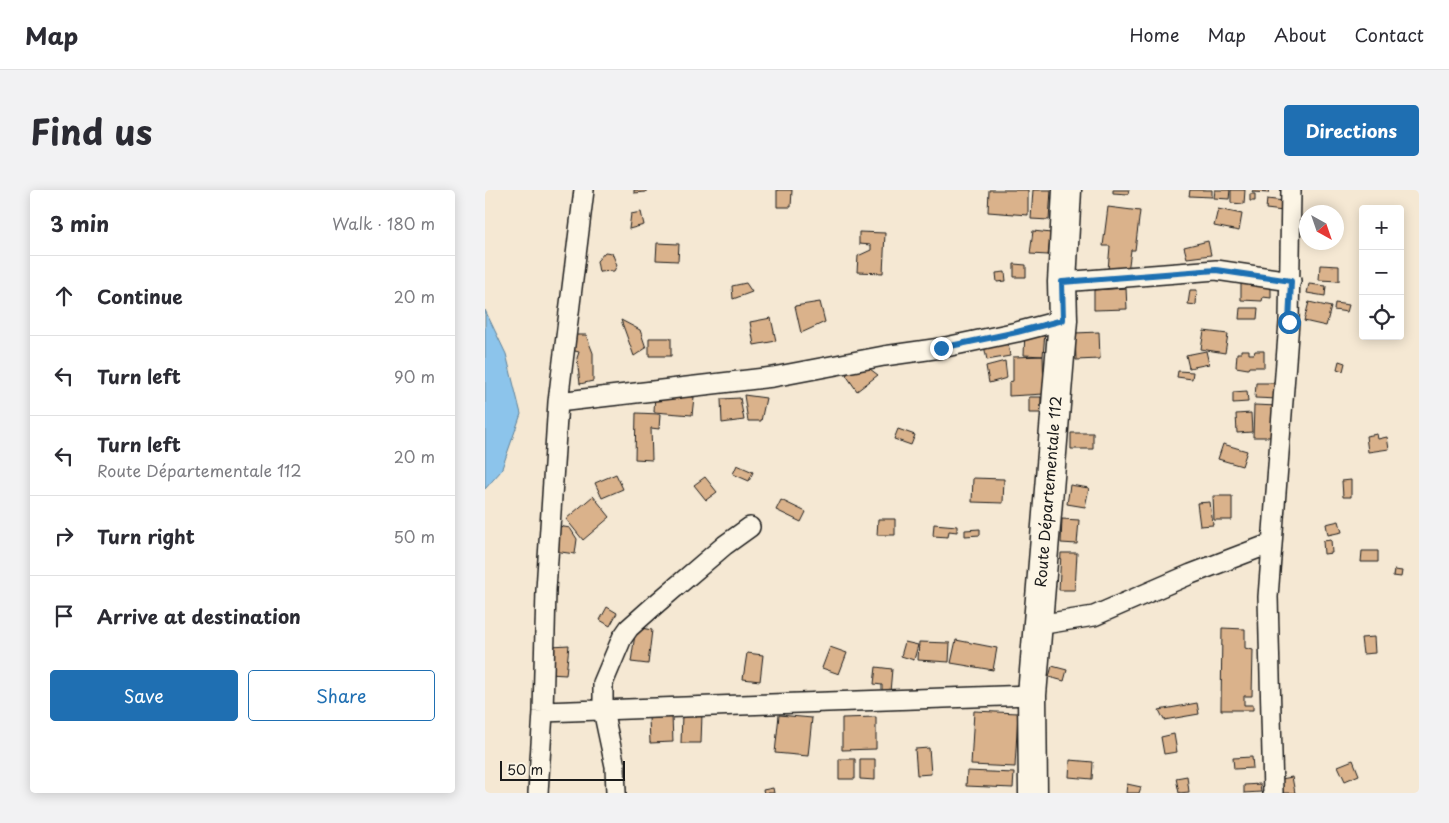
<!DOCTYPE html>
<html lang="en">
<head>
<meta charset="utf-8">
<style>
	body { margin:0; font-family:"Playpen Sans",sans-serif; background:#f2f2f3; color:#2b2b33 }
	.controls { position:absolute; right:15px; top:15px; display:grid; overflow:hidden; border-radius:5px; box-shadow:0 2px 12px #0003 }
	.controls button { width:45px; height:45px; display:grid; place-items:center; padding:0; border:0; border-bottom:1px solid #e1e1e2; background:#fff; color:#2b2b33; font:25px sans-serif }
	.compass { position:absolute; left:814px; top:15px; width:45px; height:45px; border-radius:50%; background:#fff; box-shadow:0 2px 12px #0003; rotate:140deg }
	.scale { position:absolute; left:15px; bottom:12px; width:125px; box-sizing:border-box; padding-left:5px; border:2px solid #1c1c1c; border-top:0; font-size:14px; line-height:18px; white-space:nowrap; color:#1c1c1c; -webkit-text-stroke:4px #fcf5e5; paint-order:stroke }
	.stop { position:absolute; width:15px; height:15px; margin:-11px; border:4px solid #1f6fb2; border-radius:50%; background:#fff }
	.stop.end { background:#1f6fb2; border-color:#fff; box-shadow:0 1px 5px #0008 }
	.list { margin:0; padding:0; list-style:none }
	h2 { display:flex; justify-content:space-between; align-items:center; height:65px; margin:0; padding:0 20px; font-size:21px }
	h2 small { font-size:16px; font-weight:400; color:#7c7c81 }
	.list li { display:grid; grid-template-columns:32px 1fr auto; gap:15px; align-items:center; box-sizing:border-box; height:80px; padding:0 20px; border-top:1px solid #e1e1e2 }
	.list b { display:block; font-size:19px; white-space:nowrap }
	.list p { margin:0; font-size:16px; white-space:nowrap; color:#7c7c81 }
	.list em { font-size:16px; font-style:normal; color:#7c7c81 }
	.actions { display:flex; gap:10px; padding:15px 20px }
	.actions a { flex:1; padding:11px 0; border:1px solid #1f6fb2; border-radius:5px; text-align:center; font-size:18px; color:#1f6fb2 }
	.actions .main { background:#1f6fb2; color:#fff }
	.icon { flex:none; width:28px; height:28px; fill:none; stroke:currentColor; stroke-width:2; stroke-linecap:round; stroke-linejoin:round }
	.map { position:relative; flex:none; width:934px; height:603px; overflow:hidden; border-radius:5px }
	header { display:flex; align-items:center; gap:30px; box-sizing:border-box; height:70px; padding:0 25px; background:#fff; border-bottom:1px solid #e1e1e2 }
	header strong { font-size:24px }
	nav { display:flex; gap:28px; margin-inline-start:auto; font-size:18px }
	.intro { display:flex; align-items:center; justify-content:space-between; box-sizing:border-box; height:120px; padding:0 30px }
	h1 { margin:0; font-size:35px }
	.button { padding:12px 22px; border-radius:5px; background:#1f6fb2; color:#fff; font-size:18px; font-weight:700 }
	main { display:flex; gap:30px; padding:0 30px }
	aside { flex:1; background:#fff; border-radius:5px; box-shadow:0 2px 12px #0003 }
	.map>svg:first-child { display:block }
</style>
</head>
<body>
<header>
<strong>Map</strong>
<nav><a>Home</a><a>Map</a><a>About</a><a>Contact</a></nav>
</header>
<div class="intro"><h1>Find us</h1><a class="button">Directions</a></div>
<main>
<aside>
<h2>3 min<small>Walk · 180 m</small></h2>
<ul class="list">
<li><svg class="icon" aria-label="ahead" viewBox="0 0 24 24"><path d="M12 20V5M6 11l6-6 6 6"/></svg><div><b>Continue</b></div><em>20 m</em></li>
<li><svg class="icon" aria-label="left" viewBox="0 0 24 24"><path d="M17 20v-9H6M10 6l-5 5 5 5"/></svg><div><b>Turn left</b></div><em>90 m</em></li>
<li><svg class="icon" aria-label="left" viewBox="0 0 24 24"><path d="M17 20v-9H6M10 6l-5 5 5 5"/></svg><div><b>Turn left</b><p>Route Départementale 112</p></div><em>20 m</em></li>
<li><svg class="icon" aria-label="right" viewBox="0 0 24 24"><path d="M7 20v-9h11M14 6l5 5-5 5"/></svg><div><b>Turn right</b></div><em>50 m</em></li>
<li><svg class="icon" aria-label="arrive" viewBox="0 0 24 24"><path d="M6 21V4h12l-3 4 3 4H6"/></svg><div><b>Arrive at destination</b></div></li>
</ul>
<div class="actions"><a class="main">Save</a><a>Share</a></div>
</aside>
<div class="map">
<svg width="934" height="603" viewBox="0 0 934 603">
	<rect width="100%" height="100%" fill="#f5e8d3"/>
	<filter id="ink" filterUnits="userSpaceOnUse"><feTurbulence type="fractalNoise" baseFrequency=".02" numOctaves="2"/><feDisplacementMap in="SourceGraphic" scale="10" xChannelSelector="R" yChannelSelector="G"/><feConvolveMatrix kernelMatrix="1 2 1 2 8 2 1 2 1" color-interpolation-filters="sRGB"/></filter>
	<g filter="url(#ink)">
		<!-- water -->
		<path fill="#8cc4eb" stroke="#5f8198" d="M0,120L21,164L36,224L16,281L0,299Z"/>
		<!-- building -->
		<path fill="#dab28b" stroke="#1c1c1c" d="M149,0H161V2L149,3Z
			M292,0H307L306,17H292Z
			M504,0H543V25L503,22Z
			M548,0H566L564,30L546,29Z
			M628,0H644L643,4L628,3Z
			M727,0V7L704,6L705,0Z
			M730,0H745L744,9L729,8Z
			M746,0H760L759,14L746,13Z
			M768,0H784L783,3L767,2Z
			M765,4H770V11H765Z
			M782,9L799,11L798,21L781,19Z
			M623,17L655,21L650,60H646L643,82L623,80L625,56H618Z
			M733,19L757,24L754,41L729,36Z
			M156,22L159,35L144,39L146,24Z
			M548,41L566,43L563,65L545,64Z
			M374,42L400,43L398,83L372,82L373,66L386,60V55L374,54Z
			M723,51L726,65L702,68L699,57Z
			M172,53L194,54L193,71L171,70Z
			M120,62L127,63L132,75L129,81L114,82L112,71Z
			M529,74L541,75V87H529Z
			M835,75L854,76V91L834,90Z
			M520,82L521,91L512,92L511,83Z
			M261,93L267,102L248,109L247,96Z
			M756,94L786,95V108L778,107L777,111L756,110Z
			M824,94L841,96L840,106L822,103Z
			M641,98L642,119L609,120V100Z
			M705,100H712L711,115L703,114Z
			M335,112L340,132L316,143L310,116Z
			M824,112L846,117L841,136L819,131Z
			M850,113L864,115L862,122L849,120Z
			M755,118H773L772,129H754Z
			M286,128L291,151L269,155L265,132Z
			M136,130L155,140L161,158L149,166Z
			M540,141L560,142L558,166L539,165Z
			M719,141L743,144L740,163L716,159Z
			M614,142L615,169L591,170L590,143Z
			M87,145H101L108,163V191L95,194L92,168L94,162L86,160Z
			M522,147L525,166L502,170L498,151Z
			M164,148H186V166H164Z
			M756,160H764V164H769L770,161H779V177H764L763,179L751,177L752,163H756Z
			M721,161L724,174L704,178L701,165Z
			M558,166L559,204L524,206V192L528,191V167Z
			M520,171L522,188L504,193L501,176Z
			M854,171L860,173L858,181L852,179Z
			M377,173L393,185L372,201L361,185Z
			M693,181L708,182L707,189L692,187Z
			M771,193H793V209L770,208Z
			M762,201L763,212L748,213V202Z
			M170,203L209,207L207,225L169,222Z
			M259,205L281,208L276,231H263Z
			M544,207H556V223H544Z
			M255,208L259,230L237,233L236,209Z
			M769,215L793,216L792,247H768Z
			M151,223L175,224L174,239L166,238L167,270L150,269Z
			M766,223L767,242L752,243L751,224Z
			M413,239L430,245L426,255L409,249Z
			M586,243H608V259H586Z
			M892,244L893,249L902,247L904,259L883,262L881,246Z
			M738,254L762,261L757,276L733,269Z
			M252,275L268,282L264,291L248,284Z
			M131,284L138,299L117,308L110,293Z
			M220,287L232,302L221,310L209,295Z
			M488,288L519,289L518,313L487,312Z
			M866,290V307H858L857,291Z
			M585,295L604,298L600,317L582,314Z
			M108,306L125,327L98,350L81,329Z
			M728,306H747V330H729Z
			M296,310L321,322L316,332L291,320Z
			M725,312L728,335L715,336L712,313Z
			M393,329H410V345H392Z
			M577,329L594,330L592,354L576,353Z
			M854,331L857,342L843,345L841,334Z
			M449,334L472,336V342L464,341L463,347L448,346Z
			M73,336L85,338L92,349L90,364L69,361Z
			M495,339V345L480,346V340Z
			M846,350L847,363L839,364L838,351Z
			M877,361H893V372H876Z
			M576,363H592L590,400H574Z
			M909,380L917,381L916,387L908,386Z
			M122,417L132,423L125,436L115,430Z
			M151,437L167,440L163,474L146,472Z
			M737,438L760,439V458L768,460L767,506H759V515H768V520H736Z
			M889,447L890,463L878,464L876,448Z
			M471,450L512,458L508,480L466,473Z
			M420,452L433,455L429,470L416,466Z
			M434,452L465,453L464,472L433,470Z
			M84,455L81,485L64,484L66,456Z
			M345,457L362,463L354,484L337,478Z
			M262,463L278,465L275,491L258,489Z
			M567,476L582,480L579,491L564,487Z
			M391,477L407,479L405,502L397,503V495L389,494Z
			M712,513L714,524L679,530L674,520Z
			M489,521L533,523L530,577L486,575Z
			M197,524H217L216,553H196Z
			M294,525L327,528L323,566L290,563Z
			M187,526L188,552L165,553L164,527Z
			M391,527V559L357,560V528Z
			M689,544L692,562L679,564L676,547Z
			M444,558L446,584L432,585L430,559Z
			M767,567L768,578L749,579L748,568Z
			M354,569H370V589H354Z
			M375,569H390V590L375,589Z
			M585,570L608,572L607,589L584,587Z
			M868,570L874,585L860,591L853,576Z
			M482,581L529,583L528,598L481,596Z
			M702,586L704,602L694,603L691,588Z
			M807,587L810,603H798L796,589Z
			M642,594L656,597L654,603H641Z
			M775,594L776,602L759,603V595Z
			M288,598L289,603H279L278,600Z"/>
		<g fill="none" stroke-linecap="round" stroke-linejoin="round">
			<defs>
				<path id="minor" d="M577,92L731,80L806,91
					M73,212L288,187L399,166L456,158L532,142L578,130
					M553,435L609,426L706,384L787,353
					M58,522L547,505
					M53,603L58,522L61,400L73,212L99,0
					M131,603L130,576L118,520V493L137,448L144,438L171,414L240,355L265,337
					M788,603L783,407L804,132L806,0"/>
				<g id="secondary">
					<path id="s1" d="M548,603L547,505L578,130L577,92L582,0"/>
				</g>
			</defs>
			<!-- minor casing -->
			<use href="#minor" stroke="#1c1c1c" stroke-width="22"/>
			<!-- secondary casing -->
			<use href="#secondary" stroke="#1c1c1c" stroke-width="31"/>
			<!-- minor -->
			<use href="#minor" stroke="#fcf5e5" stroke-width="19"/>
			<!-- secondary -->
			<use href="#secondary" stroke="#fcf5e5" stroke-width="28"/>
		</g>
	</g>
	<g fill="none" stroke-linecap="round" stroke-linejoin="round" filter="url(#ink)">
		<!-- route -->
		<path stroke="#1f6fb2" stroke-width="6" d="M456,158L532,142L578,130L577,92L731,80L806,91L804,132"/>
	</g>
	<g text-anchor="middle" stroke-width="4" stroke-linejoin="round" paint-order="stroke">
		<!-- street labels -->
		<g font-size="15" fill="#1c1c1c" stroke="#fcf5e5">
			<text dy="5" stroke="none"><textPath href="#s1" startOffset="302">Route Départementale 112</textPath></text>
		</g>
	</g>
</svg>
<div class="controls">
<button>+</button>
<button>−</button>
<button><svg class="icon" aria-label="locate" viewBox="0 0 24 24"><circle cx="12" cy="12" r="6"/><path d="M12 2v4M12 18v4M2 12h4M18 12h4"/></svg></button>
</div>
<svg class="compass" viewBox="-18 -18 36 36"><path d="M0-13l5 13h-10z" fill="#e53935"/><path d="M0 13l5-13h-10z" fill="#7c7c81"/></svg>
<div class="scale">50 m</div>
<div class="stop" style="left:804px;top:132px"></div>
<div class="stop end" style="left:456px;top:158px"></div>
</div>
</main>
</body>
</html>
